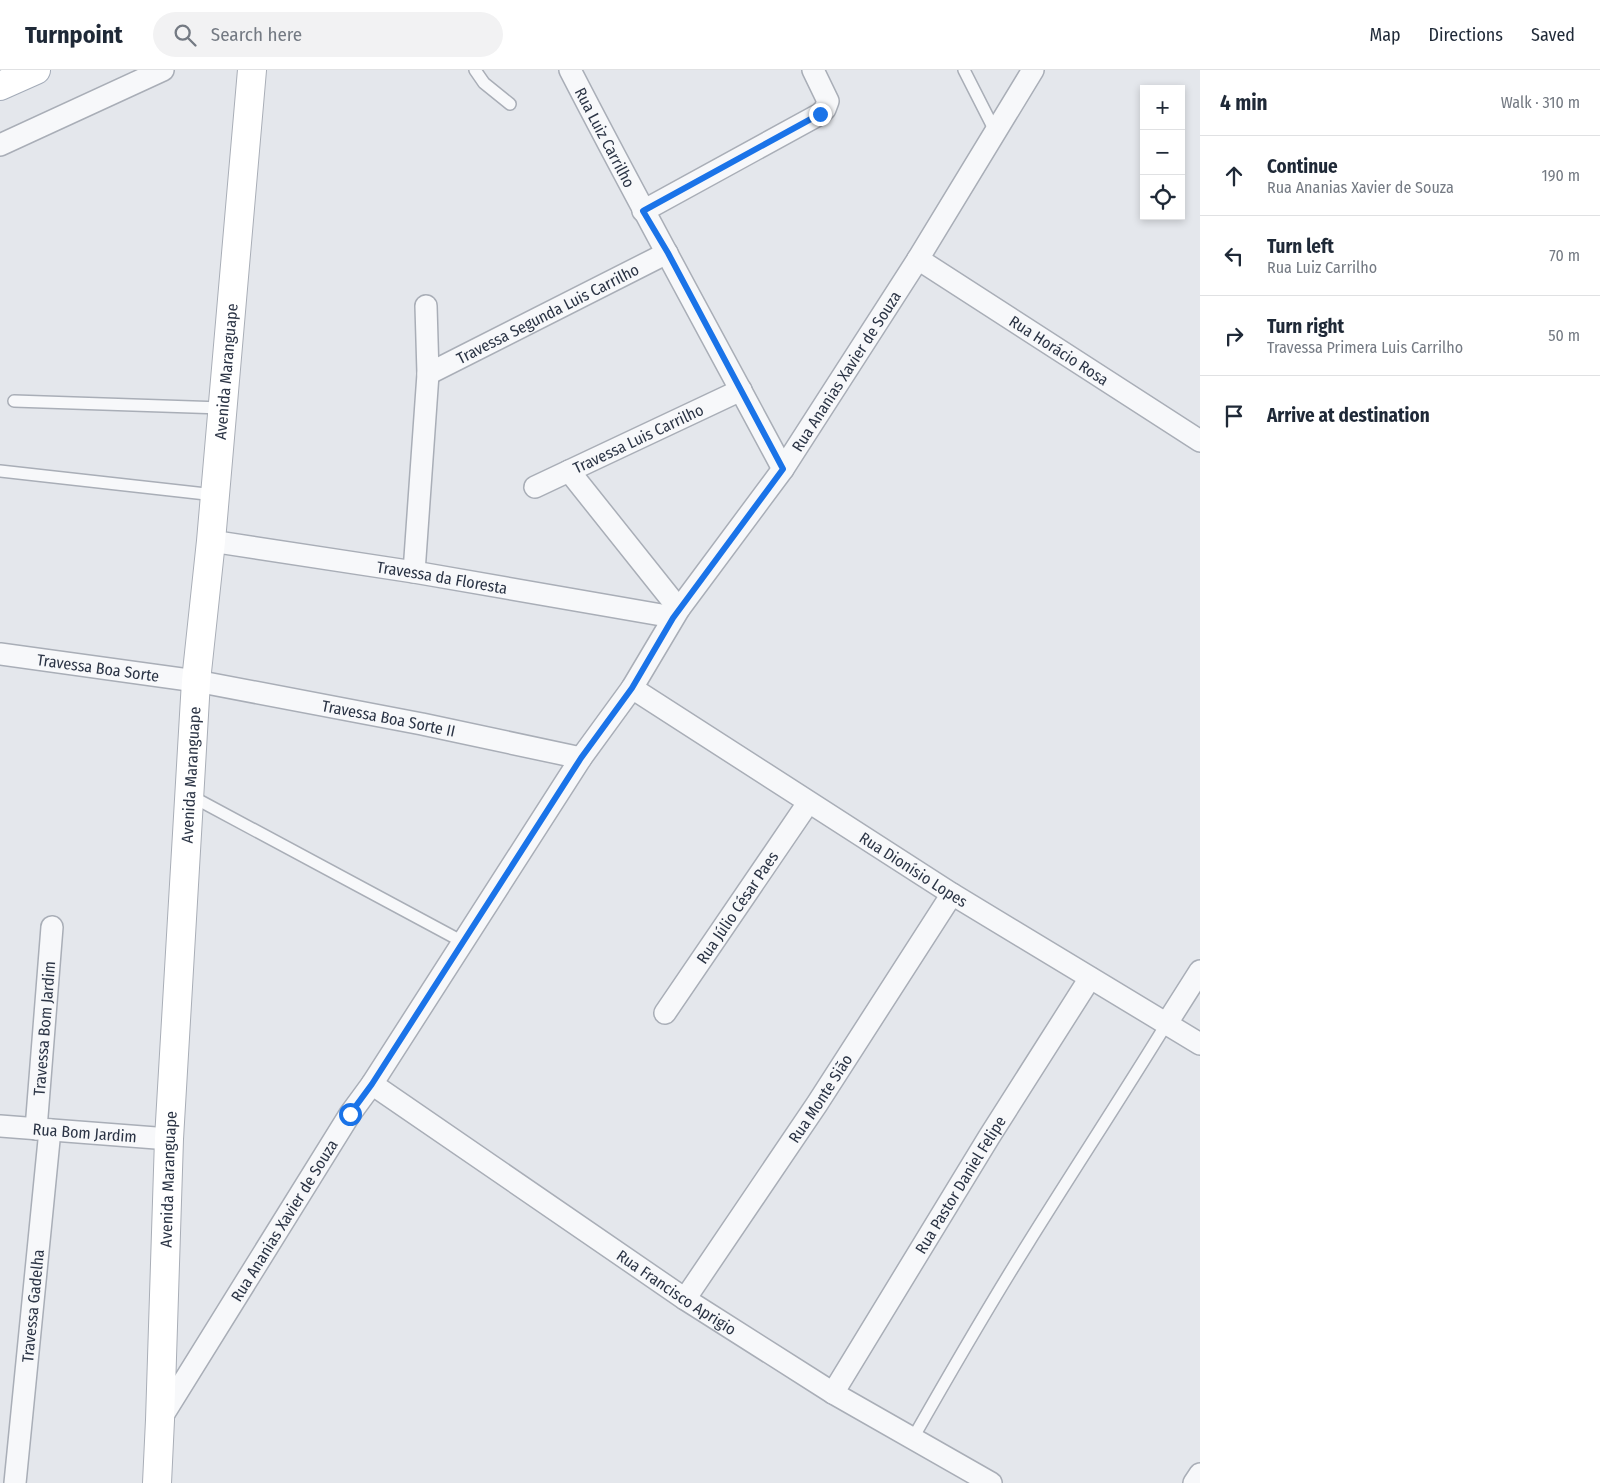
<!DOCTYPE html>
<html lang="en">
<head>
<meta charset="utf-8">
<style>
	body { margin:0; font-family:"Fira Sans Condensed",sans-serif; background:#f2f2f3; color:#1f2937 }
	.controls { position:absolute; right:15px; top:15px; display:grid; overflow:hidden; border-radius:0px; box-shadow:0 2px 8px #0003 }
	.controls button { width:45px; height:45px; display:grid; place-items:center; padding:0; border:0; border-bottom:1px solid #e0e1e3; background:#fff; color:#1f2937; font:25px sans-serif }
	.stop { position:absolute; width:15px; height:15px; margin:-11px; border:4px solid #1a73e8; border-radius:50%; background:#fff }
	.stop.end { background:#1a73e8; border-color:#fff; box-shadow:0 1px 5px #0008 }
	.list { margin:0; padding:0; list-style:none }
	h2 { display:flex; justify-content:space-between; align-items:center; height:65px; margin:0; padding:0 20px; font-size:21px }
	h2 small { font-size:16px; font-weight:400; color:#747a83 }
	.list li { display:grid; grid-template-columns:32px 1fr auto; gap:15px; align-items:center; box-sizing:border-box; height:80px; padding:0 20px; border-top:1px solid #e0e1e3 }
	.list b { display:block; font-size:19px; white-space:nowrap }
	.list p { margin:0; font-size:16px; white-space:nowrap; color:#747a83 }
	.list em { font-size:16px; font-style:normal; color:#747a83 }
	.icon { flex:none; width:28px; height:28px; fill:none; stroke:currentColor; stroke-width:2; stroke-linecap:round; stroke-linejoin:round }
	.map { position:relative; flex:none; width:1200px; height:1413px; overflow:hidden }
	header { display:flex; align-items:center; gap:30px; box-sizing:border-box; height:70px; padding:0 25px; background:#fff; border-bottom:1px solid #e0e1e3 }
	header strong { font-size:24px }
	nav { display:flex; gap:28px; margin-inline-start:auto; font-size:18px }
	.search { width:350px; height:45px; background:#f2f2f3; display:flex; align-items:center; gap:12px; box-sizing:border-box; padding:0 18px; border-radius:28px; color:#747a83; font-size:19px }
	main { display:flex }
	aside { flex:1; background:#fff }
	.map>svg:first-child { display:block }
</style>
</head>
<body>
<header>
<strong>Turnpoint</strong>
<div class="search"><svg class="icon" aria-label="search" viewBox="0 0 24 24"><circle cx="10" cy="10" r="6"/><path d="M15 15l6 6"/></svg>Search here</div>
<nav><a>Map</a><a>Directions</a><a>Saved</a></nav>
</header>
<main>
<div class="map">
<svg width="1200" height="1413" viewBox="0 0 1200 1413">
	<rect width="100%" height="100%" fill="#e4e7ec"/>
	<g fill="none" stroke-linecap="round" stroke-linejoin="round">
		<defs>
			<path id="service" d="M475,0L484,13L510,34
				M964,0L995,61
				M14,331L222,338
				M0,401L215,425
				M191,726L463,872
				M913,1368C950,1303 987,1239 1027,1175C1073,1101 1121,1028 1167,953"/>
			<g id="minor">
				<path id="s1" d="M570,0C639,134 712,266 783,399"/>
				<path d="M0,75L163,0"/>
				<path d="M643,141L820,44L825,39L828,31L813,0"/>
				<path id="s2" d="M918,189L1200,371"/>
				<path id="s3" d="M428,304L667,183"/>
				<path d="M569,401L679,539"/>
				<path id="s4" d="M535,417L741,320"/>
				<path id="s5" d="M211,471L414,502L673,547"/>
				<path d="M414,502L428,304L426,236"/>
				<path id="s6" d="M0,584L196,611L422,654L581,688"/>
				<path id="s7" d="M632,618L952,824L1200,974"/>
				<path id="s8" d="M665,943L808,733"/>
				<path d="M1167,953L1200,901"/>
				<path id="s9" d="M372,1014L685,1229L833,1323L991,1413"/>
				<path id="s10" d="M0,1056L169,1069"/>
				<path id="s11" d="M36,1059L52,857"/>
				<path id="s12" d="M685,1229L817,1034L952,824"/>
				<path id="s13" d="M833,1323L989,1067L1090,908"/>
				<path id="s14" d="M160,1350L350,1044L372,1014L581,688L632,618L679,539L783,399L918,189L1033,0"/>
				<path id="s15" d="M15,1413L50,1060"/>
				<path d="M1194,1413L1200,1404"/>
			</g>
			<g id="secondary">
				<path id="s16" d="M157,1413L160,1350L169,1069L196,611L211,471L252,0"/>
			</g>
			<path id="primary" d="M0,16L36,0"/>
		</defs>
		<!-- service casing -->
		<use href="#service" stroke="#a9aeb7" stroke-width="14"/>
		<!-- minor casing -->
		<use href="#minor" stroke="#a9aeb7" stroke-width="24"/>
		<!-- secondary casing -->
		<use href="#secondary" stroke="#a9aeb7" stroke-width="30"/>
		<!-- primary casing -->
		<use href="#primary" stroke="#a3abb8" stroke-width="30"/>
		<!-- service -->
		<use href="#service" stroke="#f7f8fa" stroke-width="11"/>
		<!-- minor -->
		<use href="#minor" stroke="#f7f8fa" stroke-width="21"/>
		<!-- secondary -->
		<use href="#secondary" stroke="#fff" stroke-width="28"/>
		<!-- primary -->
		<use href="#primary" stroke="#fff" stroke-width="28"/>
	</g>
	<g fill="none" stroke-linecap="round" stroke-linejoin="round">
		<!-- route -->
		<path stroke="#1a73e8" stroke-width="6" d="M350,1044L372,1014L581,688L632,618L673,548L783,399L668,183L643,141L820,44"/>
	</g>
	<g text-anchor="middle" stroke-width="4" stroke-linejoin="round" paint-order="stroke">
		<!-- street labels -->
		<g font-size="16" fill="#2b3445" stroke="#f4f6f9">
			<text dy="6" stroke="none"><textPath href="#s1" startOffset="76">Rua Luiz Carrilho</textPath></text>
			<text dy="6" stroke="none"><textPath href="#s3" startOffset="134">Travessa Segunda Luis Carrilho</textPath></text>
			<text dy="6" stroke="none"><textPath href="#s2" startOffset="168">Rua Horácio Rosa</textPath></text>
			<text dy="6" stroke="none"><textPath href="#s14" startOffset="1254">Rua Ananias Xavier de Souza</textPath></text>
			<text dy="6" stroke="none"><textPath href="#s16" startOffset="1114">Avenida Maranguape</textPath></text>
			<text dy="6" stroke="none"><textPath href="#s4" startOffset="114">Travessa Luis Carrilho</textPath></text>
			<text dy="6" stroke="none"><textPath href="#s5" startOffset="234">Travessa da Floresta</textPath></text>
			<text dy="6" stroke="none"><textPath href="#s6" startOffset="99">Travessa Boa Sorte</textPath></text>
			<text dy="6" stroke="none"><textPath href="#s6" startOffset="394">Travessa Boa Sorte II</textPath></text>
			<text dy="6" stroke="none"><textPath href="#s16" startOffset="709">Avenida Maranguape</textPath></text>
			<text dy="6" stroke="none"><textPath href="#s7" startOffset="335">Rua Dionísio Lopes</textPath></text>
			<text dy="6" stroke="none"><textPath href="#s8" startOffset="128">Rua Júlio César Paes</textPath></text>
			<text dy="6" stroke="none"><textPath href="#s11" startOffset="101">Travessa Bom Jardim</textPath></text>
			<text dy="6" stroke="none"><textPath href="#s12" startOffset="242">Rua Monte Sião</textPath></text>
			<text dy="6" stroke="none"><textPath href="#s10" startOffset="85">Rua Bom Jardim</textPath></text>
			<text dy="6" stroke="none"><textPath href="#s16" startOffset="304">Avenida Maranguape</textPath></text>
			<text dy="6" stroke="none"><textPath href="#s13" startOffset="244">Rua Pastor Daniel Felipe</textPath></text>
			<text dy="6" stroke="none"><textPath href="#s14" startOffset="235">Rua Ananias Xavier de Souza</textPath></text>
			<text dy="6" stroke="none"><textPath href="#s9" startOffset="369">Rua Francisco Aprigio</textPath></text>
			<text dy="6" stroke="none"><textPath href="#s15" startOffset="178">Travessa Gadelha</textPath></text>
		</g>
	</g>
</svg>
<div class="controls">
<button>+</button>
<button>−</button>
<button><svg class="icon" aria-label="locate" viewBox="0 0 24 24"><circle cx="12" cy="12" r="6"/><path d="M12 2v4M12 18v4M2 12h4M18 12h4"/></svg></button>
</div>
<div class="stop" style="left:350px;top:1044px"></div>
<div class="stop end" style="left:820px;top:44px"></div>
</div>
<aside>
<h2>4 min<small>Walk · 310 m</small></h2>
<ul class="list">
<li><svg class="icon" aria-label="ahead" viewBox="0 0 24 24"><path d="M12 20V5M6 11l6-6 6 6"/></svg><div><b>Continue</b><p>Rua Ananias Xavier de Souza</p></div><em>190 m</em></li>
<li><svg class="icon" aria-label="left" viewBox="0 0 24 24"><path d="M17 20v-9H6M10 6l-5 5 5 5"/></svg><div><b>Turn left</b><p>Rua Luiz Carrilho</p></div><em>70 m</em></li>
<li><svg class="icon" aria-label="right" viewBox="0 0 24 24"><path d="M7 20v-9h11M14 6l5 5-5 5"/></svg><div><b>Turn right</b><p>Travessa Primera Luis Carrilho</p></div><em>50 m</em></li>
<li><svg class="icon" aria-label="arrive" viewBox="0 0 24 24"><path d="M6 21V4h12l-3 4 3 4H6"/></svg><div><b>Arrive at destination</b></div></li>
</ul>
</aside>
</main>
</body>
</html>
